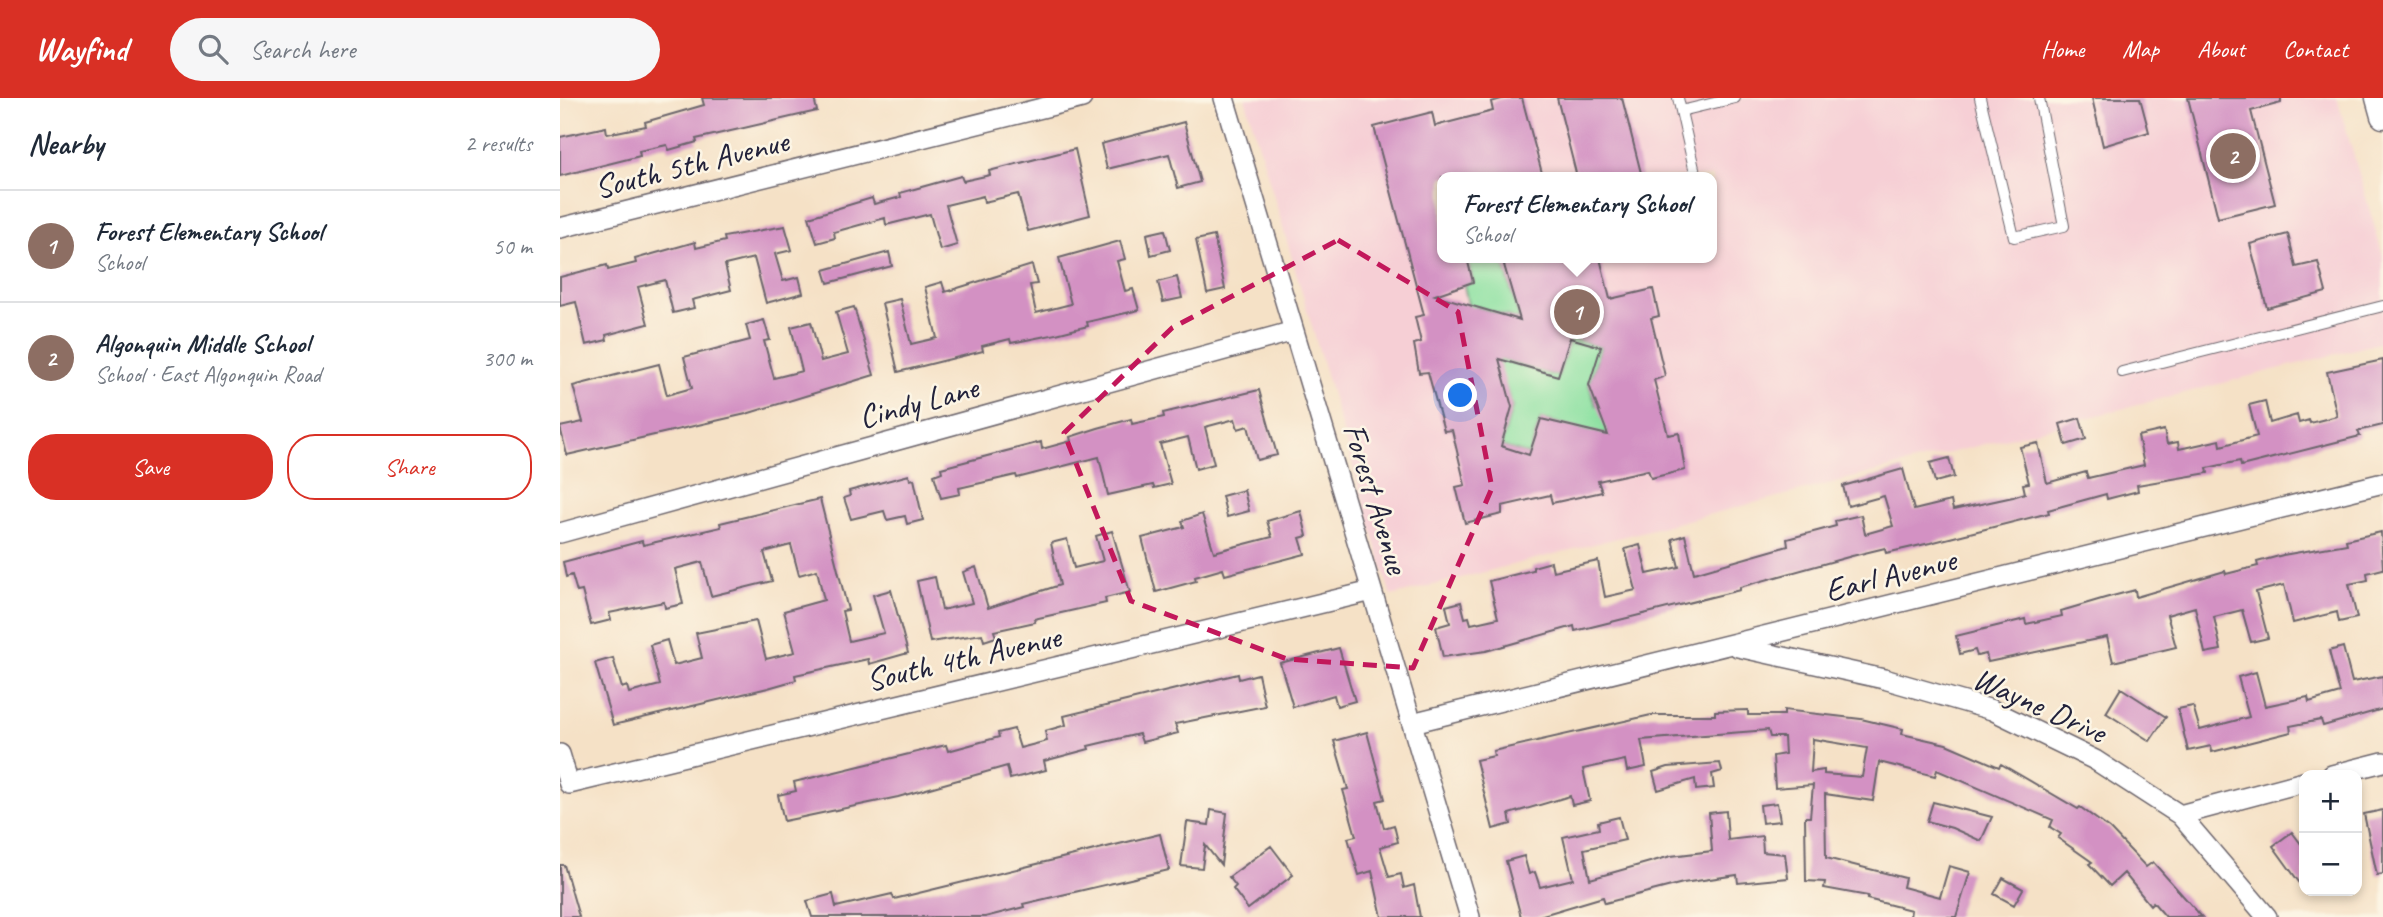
<!DOCTYPE html>
<html lang="en">
<head>
<meta charset="utf-8">
<style>
	body { margin:0; font-family:Caveat,sans-serif; background:#f6f6f7; color:#1f2937 }
	.controls { position:absolute; right:21px; bottom:21px; display:grid; overflow:hidden; border-radius:14px; box-shadow:0 4px 10px #0003 }
	.controls button { width:63px; height:63px; display:grid; place-items:center; padding:0; border:0; border-bottom:2px solid #e0e1e3; background:#fff; color:#1f2937; font:35px sans-serif }
	.you { position:absolute; left:901px; top:298px; width:24px; height:24px; margin:-18px; border:5px solid #fff; border-radius:50%; background:#1a73e8; box-shadow:0 0 0 10px #1a73e833 }
	.badge { display:grid; place-items:center; width:46px; height:46px; border-radius:50%; background:#d93025; color:#fff; font-size:23px; font-weight:700 }
	.pin { position:absolute; translate:-50% -50%; border:4px solid #fff; box-shadow:0 2px 7px #0006 }
	.popup { position:absolute; left:877px; top:74px; width:280px; height:91px; box-sizing:border-box; display:grid; place-content:center; border-radius:14px; background:#fff; filter:drop-shadow(0 2px 5px #0005); font-size:23px; white-space:nowrap; color:#747a83 }
	.popup b { font-size:26px; color:#1f2937 }
	.popup::after { content:''; position:absolute; left:50%; top:100%; margin-left:-14px; border:14px solid transparent; border-top-color:#fff }
	.list { margin:0; padding:0; list-style:none }
	h2 { display:flex; justify-content:space-between; align-items:center; height:91px; margin:0; padding:0 28px; font-size:30px }
	h2 small { font-size:23px; font-weight:400; color:#747a83 }
	.list li { display:grid; grid-template-columns:46px 1fr auto; gap:21px; align-items:center; box-sizing:border-box; height:112px; padding:0 28px; border-top:2px solid #e0e1e3 }
	.list b { display:block; font-size:26px; white-space:nowrap }
	.list p { margin:0; font-size:23px; white-space:nowrap; color:#747a83 }
	.list em { font-size:23px; font-style:normal; color:#747a83 }
	.actions { display:flex; gap:14px; padding:21px 28px }
	.actions a { flex:1; padding:16px 0; border:2px solid #d93025; border-radius:28px; text-align:center; font-size:24px; color:#d93025 }
	.actions .main { background:#d93025; color:#fff }
	.icon { flex:none; width:38px; height:38px; fill:none; stroke:currentColor; stroke-width:2; stroke-linecap:round; stroke-linejoin:round }
	.map { position:relative; flex:none; width:1823px; height:819px; overflow:hidden }
	header { display:flex; align-items:center; gap:42px; box-sizing:border-box; height:98px; padding:0 35px; background:#d93025; color:#fff }
	header strong { font-size:33px }
	nav { display:flex; gap:38px; margin-inline-start:auto; font-size:24px }
	.search { width:490px; height:63px; background:#f6f6f7; display:flex; align-items:center; gap:18px; box-sizing:border-box; padding:0 24px; border-radius:38px; color:#747a83; font-size:26px }
	main { display:flex }
	aside { flex:1; background:#fff }
	.map>svg:first-child { display:block }
</style>
</head>
<body>
<header>
<strong>Wayfind</strong>
<div class="search"><svg class="icon" aria-label="search" viewBox="0 0 24 24"><circle cx="10" cy="10" r="6"/><path d="M15 15l6 6"/></svg>Search here</div>
<nav><a>Home</a><a>Map</a><a>About</a><a>Contact</a></nav>
</header>
<main>
<aside>
<h2>Nearby<small>2 results</small></h2>
<ul class="list">
<li><span class="badge" style="background:#8d6e63">1</span><div><b>Forest Elementary School</b><p>School</p></div><em>50 m</em></li>
<li><span class="badge" style="background:#8d6e63">2</span><div><b>Algonquin Middle School</b><p>School · East Algonquin Road</p></div><em>300 m</em></li>
</ul>
<div class="actions"><a class="main">Save</a><a>Share</a></div>
</aside>
<div class="map">
<svg width="1823" height="819" viewBox="0 0 1823 819">
	<rect width="100%" height="100%" fill="#fcf5e5"/>
	<filter id="ink" filterUnits="userSpaceOnUse"><feTurbulence type="fractalNoise" baseFrequency=".0143" numOctaves="2"/><feDisplacementMap in="SourceGraphic" scale="14" xChannelSelector="R" yChannelSelector="G"/><feConvolveMatrix kernelMatrix="1 2 1 2 8 2 1 2 1" color-interpolation-filters="sRGB"/></filter>
	<filter id="wash" filterUnits="userSpaceOnUse"><feTurbulence type="fractalNoise" baseFrequency=".00686" numOctaves="4" result="noise"/><feDisplacementMap in="SourceGraphic" scale="28" xChannelSelector="R" yChannelSelector="G"/><feGaussianBlur stdDeviation="1.57" result="paint"/><feColorMatrix in="noise" values="0 0 0 0 0 0 0 0 0 0 0 0 0 0 0 0 0 1.4 0 .05"/><feComposite in="paint" operator="in"/></filter>
	<g filter="url(#wash)">
		<rect width="100%" height="100%" fill="#f5e1c6"/>
		<!-- built -->
		<path fill="#f6cfd5" fill-rule="evenodd" d="M685,0H1777L1823,158V244L831,498ZM882,79H1152V160H882Z"/>
		<!-- green -->
		<path fill="#8de1a2" stroke="#58826e" stroke-width="2" d="M907,160H942L960,222L917,209L909,211L904,187L913,184Z
			M1010,240L1041,249L1029,287L1036,307L1052,312L1045,337L981,321L969,357L941,348L952,309L936,260L998,278Z"/>
		<g id="blocks">
			<!-- building -->
			<path fill="#d391c3" fill-rule="evenodd" d="M142,0H254L257,13L136,41L137,44L109,52L107,47L79,53L80,58L0,78V39L46,29L47,36L86,28L85,24L144,7Z
				M945,0H962L983,79H882V160H907L913,184L875,197L960,222L942,160H1040L1050,201L1093,191L1099,218L1091,220L1105,278L1094,282L1108,337L1119,335L1125,372L1091,380L1088,372L1038,383L1042,394L992,405L990,397L942,408V416L905,425L896,389L905,387L892,332L884,333L868,274L859,275L854,246L861,244L855,219L864,217L814,29L872,14L875,28L933,13L931,4ZM1010,240L1041,249L1029,287L1048,337L981,321L969,357L941,348L952,309L939,261L998,278Z
				M997,0H1062L1082,79H1017Z
				M1532,0H1580L1589,34L1543,48Z
				M1628,0H1721V5L1691,13L1715,106L1658,120Z
				M624,24L640,84L618,90L609,56L547,71L541,46Z
				M515,51L530,117L468,133L458,96L424,104L423,98L386,107L397,147L380,152L370,116L326,127L325,120L274,134L275,140L257,145L249,119L312,100L314,106L341,99L340,95L401,78L403,83L430,77L429,73Z
				M225,128L232,152L215,156L223,183L239,179L243,195L206,205L194,160L165,167L171,192L132,202L134,210L113,215L105,182L78,189L88,226L46,237L47,242L26,247L16,204L0,208V179L47,167L48,172L76,165L75,161L135,144L136,150L165,143L164,139Z
				M605,132L610,152L591,157L587,136Z
				M1728,136L1736,169L1758,164L1766,194L1707,210L1690,146Z
				M654,138L665,191L647,195L636,142Z
				M560,143L565,161L557,163L565,193L573,191L579,212L527,224L528,228L496,236L451,245L450,241L422,248L423,253L338,274L322,205L340,201L351,246L377,240L365,189L382,184L385,194L472,167L477,186L470,187L476,215L511,206L499,160Z
				M329,154L332,168L268,185L264,172Z
				M617,179L622,200L603,204L598,184Z
				M294,209L314,277L186,316L7,357L0,329L23,324L13,288L99,266L107,297L132,290L124,259L190,242L186,227L204,222L210,242L204,243L214,280L242,273L231,229L251,224L261,263L288,256L276,214Z
				M1823,262V327L1798,333L1800,338L1681,368L1680,363L1647,370L1648,375L1577,387L1578,393L1547,401L1546,396L1488,412L1489,415L1370,445L1326,455L1325,450L1292,458L1180,489V492L1015,533L1014,528L926,553L883,559L876,529L890,525L886,508L901,504L905,520L909,519L911,526L938,520L929,483L973,472V469L991,464L993,473L1038,463L1045,499L1076,492L1065,451L1080,447L1087,476L1119,469L1112,441L1125,437L1134,475L1228,448L1227,441L1276,428L1275,423L1301,417L1305,436L1333,428L1324,398L1288,408L1283,388L1343,371L1354,412L1391,403L1393,412L1453,399L1465,395L1463,386L1469,385L1460,349L1478,345L1487,385L1526,374L1528,380L1584,367L1578,338L1604,332L1607,346L1618,344L1619,351L1660,342L1661,348L1697,338L1689,307L1705,303L1710,325L1737,317L1739,325L1749,322L1750,325L1777,318L1767,274Z
				M699,292L717,357L697,362L688,328L678,331L675,321L645,329L654,366L636,371L628,339L600,346L611,386L594,390L593,387L548,397L539,359L457,380L456,377L399,390L400,396L381,400L374,377L382,374L381,370L481,344L482,351L511,343L510,339L538,330L571,321L572,326L604,319L603,315Z
				M1520,320L1526,341L1506,347L1500,326Z
				M1389,360L1394,379L1375,384L1370,365Z
				M349,377L350,382L354,381L363,422L347,426L345,418L327,422L324,413L291,421L284,400L290,398L289,393Z
				M684,392L689,413L667,419L662,398Z
				M260,401L288,512L282,513L289,543L324,535L313,497L331,492L348,555L309,566L308,561L235,577L236,582L208,590L53,627L35,565L53,560L62,590L67,588L69,595L100,587L90,547L107,542L114,567L142,560L136,535L196,523L206,561L235,554L224,513L264,502L257,472L239,477L231,447L204,454L212,483L151,498L142,464L115,471L123,506L105,510L104,504L49,515L51,522L31,527L22,493L17,494L12,477L6,479L3,464L82,443L83,447L161,429L160,425Z
				M741,413L747,438L740,440L745,456L665,477L663,471L635,479L636,483L596,494L582,440L624,429L622,423L642,416L654,454L712,439L707,423Z
				M552,433L570,494L545,500L546,505L474,521L475,524L434,533L436,539L424,543L422,536L370,544L357,483L375,479L382,512L412,505L403,474L416,469L428,510L500,487L491,445L507,441L514,470L543,463L536,438Z
				M1821,434L1823,471L1807,475L1808,482L1789,486L1797,520L1779,524L1777,514L1733,525L1724,487L1696,494L1708,540L1691,544L1682,512L1654,519L1661,552L1645,555L1635,509L1607,517L1616,549L1553,564L1547,539L1428,564L1426,556L1417,558L1415,552L1400,556L1396,538L1465,521L1466,526L1502,518L1501,513L1545,500L1575,492L1576,499L1665,473L1666,476L1698,468L1697,464L1723,457L1787,446L1786,442Z
				M1783,549L1792,584L1823,578V611L1763,628L1761,622L1730,628L1731,634L1652,654L1651,648L1628,653L1618,611L1633,608L1640,632L1689,619L1678,579L1696,574L1705,608L1748,599L1749,604L1780,595L1769,553Z
				M779,550L795,603L777,608L774,597L733,609L720,565Z
				M678,576L679,581L698,576L705,608L615,626L618,635L582,644L579,636L528,648L529,651L484,663L486,672L450,681L447,668L338,699L224,723L218,697L236,693L234,684L386,647L388,653L439,639L438,635L454,631L460,650L487,643L485,633L506,627L504,618Z
				M1561,590L1606,619L1590,643L1546,615Z
				M1188,612V617H1224V612L1301,621L1343,631L1342,636L1386,646L1439,669L1441,666L1518,711L1520,709L1550,731L1586,769L1593,764L1642,819H1606L1593,804L1590,807L1564,775L1550,788L1529,766L1532,764L1498,740L1501,736L1490,729L1493,722L1377,672L1375,678L1319,664L1313,703L1265,696L1266,760L1345,780L1343,789L1380,799L1389,768L1410,774L1396,819H1350L1351,812L1307,801L1308,798L1264,790L1265,784L1246,783L1245,719H1250L1253,687L1215,690L1213,658L1225,656L1224,639H1210L1208,632L1081,642L1086,669L1067,673L1065,662L1023,671L1030,703L1012,707L1010,698L949,716L951,726L933,731L916,662L934,658L933,653L1091,617H1155V613ZM1253,641L1307,650L1302,679L1264,676V672L1251,674Z
				M807,634L825,701L817,703L824,730L834,727L838,744L820,749L829,779L841,776L844,790L854,787L860,819H822L812,773L799,777L788,740L796,738L783,692L788,691L774,643Z
				M1160,665L1162,673L1152,676L1154,690L1136,692L1135,681L1098,692L1093,674L1108,669Z
				M1373,704L1432,719L1421,743L1392,730L1367,723Z
				M1217,705L1220,723L1202,725L1200,707Z
				M651,712L667,715L661,767L645,747L642,770L621,768L627,724L649,727Z
				M1823,712V776L1817,777L1804,716Z
				M1166,713L1168,742L1202,738L1203,754L1225,756L1228,780L1178,785L1177,777L1123,785L1045,805L1043,799L976,819H961L946,763L964,758L969,776L975,774L980,789L1013,781L1003,739L1039,731L1038,724L1059,719L1065,742L1024,751L1030,781L1111,758L1152,753L1149,715Z
				M1732,734L1744,750V791L1713,748Z
				M600,736L609,772L463,806L464,809L425,819H252L247,803L273,796L276,809L332,796L334,801Z
				M711,748L733,777L688,811L673,791L676,788L669,779Z
				M0,767H4L19,819H0Z
				M1443,780L1463,791L1454,807L1434,796Z"/>
		</g>
	</g>
	<g filter="url(#ink)">
		<use href="#blocks" fill-opacity="0" stroke="#6c656c" stroke-width="2"/>
		<g fill="none" stroke-linecap="round" stroke-linejoin="round">
			<defs>
				<path id="service" d="M1118,0L1136,79
					M1420,0L1454,139L1504,128L1479,0
					M1121,13L1175,0
					M1562,274L1823,208"/>
				<path id="minor" d="M664,0L910,819
					M0,130L522,0
					M0,435L734,233
					M1178,549L1324,581L1432,612L1535,662L1620,717L1707,819
					M852,625L1823,385
					M0,656L9,686L812,493
					M1772,677L1823,664
					M1620,717L1744,684"/>
				<path id="tertiary" d="M1818,0L1823,18"/>
			</defs>
			<!-- service casing -->
			<use href="#service" stroke="#6c656c" stroke-width="12"/>
			<!-- minor casing -->
			<use href="#minor" stroke="#6c656c" stroke-width="22"/>
			<!-- tertiary casing -->
			<use href="#tertiary" stroke="#6c656c" stroke-width="27"/>
			<!-- service -->
			<use href="#service" stroke="#fff" stroke-width="10"/>
			<!-- minor -->
			<use href="#minor" stroke="#fff" stroke-width="19"/>
			<!-- tertiary -->
			<use href="#tertiary" stroke="#fff" stroke-width="24"/>
		</g>
	</g>
	<!-- marked area -->
	<path fill="none" stroke="#c2185b" stroke-width="5" stroke-dasharray="14 9" stroke-linejoin="round" d="M778,142L898,214L932,390L853,570L727,561L571,503L504,335L612,230Z"/>
	<g text-anchor="middle" stroke-width="5" stroke-linejoin="round" paint-order="stroke">
		<!-- street labels -->
		<g font-size="33" fill="#22223b" stroke="#fcf5e5">
			<text transform="translate(131 65) rotate(-14)" y="12">South 5th Avenue</text>
			<text transform="translate(358 303) rotate(-15)" y="12">Cindy Lane</text>
			<text transform="translate(817 400) rotate(73)" y="12">Forest Avenue</text>
			<text transform="translate(1330 476) rotate(-14)" y="12">Earl Avenue</text>
			<text transform="translate(403 559) rotate(-13)" y="12">South 4th Avenue</text>
			<text transform="translate(1480 606) rotate(24)" y="12">Wayne Drive</text>
		</g>
	</g>
</svg>
<div class="controls">
<button>+</button>
<button>−</button>
</div>
<div class="you"></div>
<div class="pin badge" style="left:1017px;top:214px;background:#8d6e63">1</div>
<div class="popup"><b>Forest Elementary School</b>School</div>
<div class="pin badge" style="left:1673px;top:58px;background:#8d6e63">2</div>
</div>
</main>
</body>
</html>
